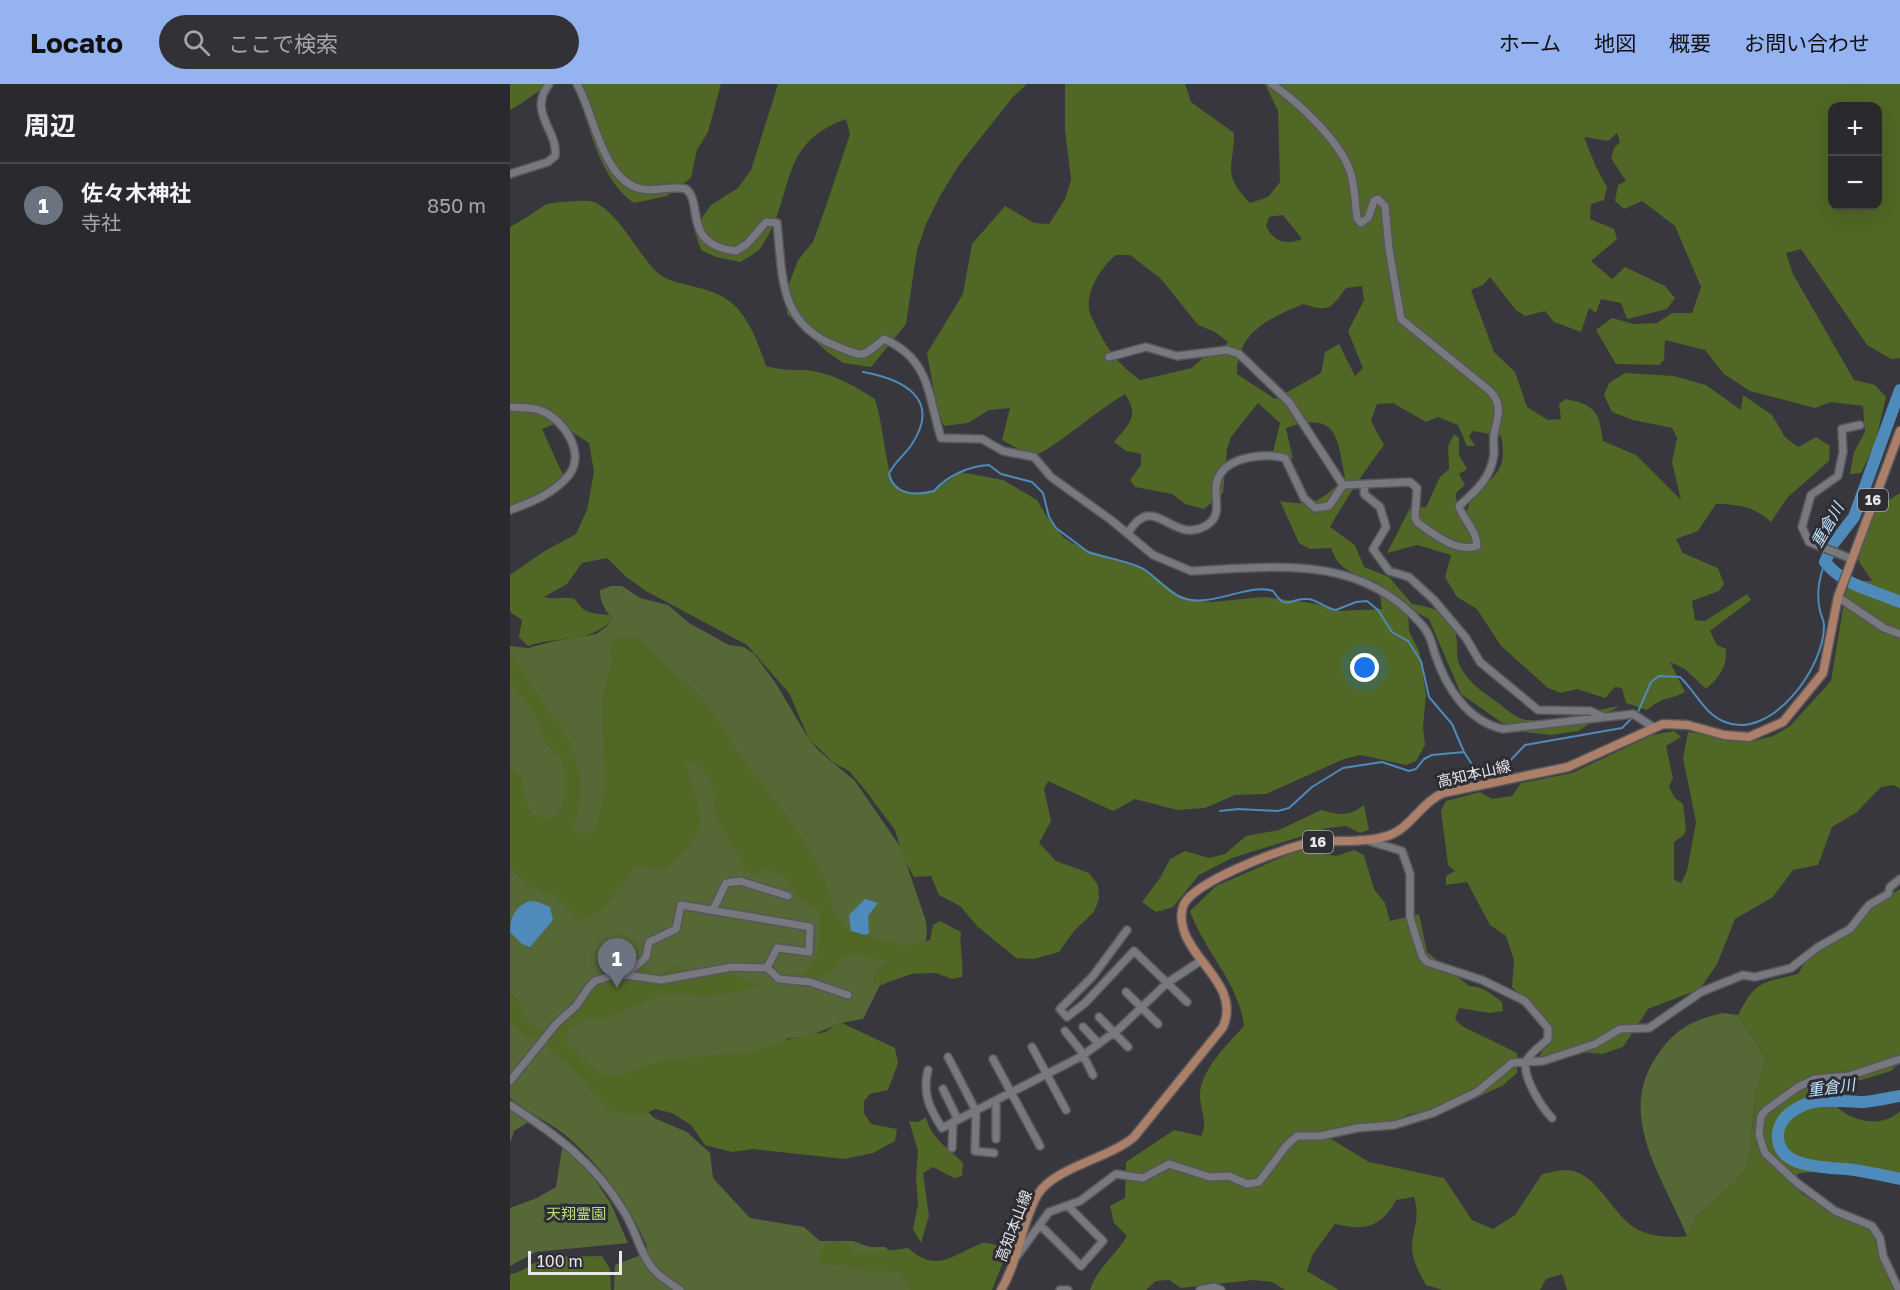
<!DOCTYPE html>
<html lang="ja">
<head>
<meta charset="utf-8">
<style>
	body { margin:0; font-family:"Golos Text","Noto Sans JP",sans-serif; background:#313136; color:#f1f3f6 }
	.controls { position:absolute; right:18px; top:18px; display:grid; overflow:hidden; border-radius:12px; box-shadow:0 6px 24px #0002 }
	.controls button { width:54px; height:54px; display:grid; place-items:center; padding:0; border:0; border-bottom:2px solid #45454a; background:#29292e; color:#f1f3f6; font:30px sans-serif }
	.scale { position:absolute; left:18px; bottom:15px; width:94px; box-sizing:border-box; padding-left:6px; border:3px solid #e7e7eb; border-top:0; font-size:16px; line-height:21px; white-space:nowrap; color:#e7e7eb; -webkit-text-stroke:4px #2d2d33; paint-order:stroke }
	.you { position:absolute; left:855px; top:584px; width:21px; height:21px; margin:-15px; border:4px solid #fff; border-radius:50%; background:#1a73e8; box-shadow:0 0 0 9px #1a73e833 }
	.badge { display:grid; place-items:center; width:39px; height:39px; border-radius:50%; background:#95b2f1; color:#fff; font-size:20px; font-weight:700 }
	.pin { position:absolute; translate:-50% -50px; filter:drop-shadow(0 2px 3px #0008) }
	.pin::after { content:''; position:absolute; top:32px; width:21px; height:18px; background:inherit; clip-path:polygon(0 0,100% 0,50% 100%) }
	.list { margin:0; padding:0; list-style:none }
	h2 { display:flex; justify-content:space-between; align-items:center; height:78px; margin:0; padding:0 24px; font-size:26px }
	h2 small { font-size:20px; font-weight:400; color:#a5a6aa }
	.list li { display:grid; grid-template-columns:39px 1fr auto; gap:18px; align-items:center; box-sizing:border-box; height:84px; padding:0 24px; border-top:2px solid #45454a }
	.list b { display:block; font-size:22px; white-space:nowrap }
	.list p { margin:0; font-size:20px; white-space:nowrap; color:#a5a6aa }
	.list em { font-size:20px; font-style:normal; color:#a5a6aa }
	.icon { flex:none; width:33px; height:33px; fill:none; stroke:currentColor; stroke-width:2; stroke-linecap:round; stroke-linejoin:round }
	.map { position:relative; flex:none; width:1390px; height:1206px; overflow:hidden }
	header { display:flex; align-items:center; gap:36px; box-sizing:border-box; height:84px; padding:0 30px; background:#95b2f1; color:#111 }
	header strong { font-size:28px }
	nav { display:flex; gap:33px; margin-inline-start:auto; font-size:21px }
	.search { width:420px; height:54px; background:#313136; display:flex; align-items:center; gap:15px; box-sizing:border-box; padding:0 21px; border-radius:33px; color:#a5a6aa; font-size:22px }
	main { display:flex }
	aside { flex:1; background:#29292e }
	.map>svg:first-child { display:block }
</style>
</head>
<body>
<header>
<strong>Locato</strong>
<div class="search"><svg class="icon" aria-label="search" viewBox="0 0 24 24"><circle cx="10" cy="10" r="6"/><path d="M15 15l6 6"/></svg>ここで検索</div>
<nav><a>ホーム</a><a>地図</a><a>概要</a><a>お問い合わせ</a></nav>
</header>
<main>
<aside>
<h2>周辺<small></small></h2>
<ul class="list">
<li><span class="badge" style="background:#6b7280">1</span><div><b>佐々木神社</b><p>寺社</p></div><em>850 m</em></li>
</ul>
</aside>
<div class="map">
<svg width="1390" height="1206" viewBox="0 0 1390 1206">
	<rect width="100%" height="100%" fill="#37373d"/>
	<!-- green -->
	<path fill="#556836" d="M101,502H112L130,514L158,521L179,539L219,561L234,563L244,570L265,598L297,652L308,666L345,697L391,764L416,837L417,849L411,882L401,890L370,901L353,935L331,939L297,953L279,954L257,968L169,975L143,980L122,988L118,1007L144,1034L177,1048L200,1069L203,1094L240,1134L294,1143L310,1157H343L360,1163H375L394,1178L413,1206H104L105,1181L133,1170L137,1162C119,1120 89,1079 54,1050C37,1037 16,1028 0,1014V562L18,564L44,557L86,550L96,543L102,534C94,525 90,518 90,506Z
		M1212,929L1228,931L1256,974L1246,1009L1238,1082L1226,1098L1187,1132L1177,1152C1154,1095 1106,1033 1146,973C1165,945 1180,937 1212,929Z
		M0,1025L20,1037L4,1047L0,1059Z
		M52,1064L78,1085L101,1120L118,1159L26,1168L0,1182V1124L27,1114L46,1103Z"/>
	<!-- forest -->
	<path fill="#506725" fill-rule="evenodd" d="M0,0H42C27,6 16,18 0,26Z
		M61,0H211L198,48L187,66L181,94L157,112L124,119C89,95 79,41 66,3Z
		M268,0H517L503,13L449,81L430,112L416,140L407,166L396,240L361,283L333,279L316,267L277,230V205L288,176L303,158L315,125L340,50L336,35C266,60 286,111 252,162C248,169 237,174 230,178L206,173L191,166L184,145L201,121L228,104L241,86Z
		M555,0H675L681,18L724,49C724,85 711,89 740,119L758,113L770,98L768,27L755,0H1390V274L1381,275L1357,261L1291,165L1276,169L1283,190L1344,296L1365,301L1376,313L1365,360L1351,389L1340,390L1344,368L1355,348L1353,322L1321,318L1305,324L1240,307L1214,290L1195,266L1155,256L1154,276L1149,281L1106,280L1086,246L1102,234L1124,240L1147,239L1162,229H1182L1191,203L1165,142L1132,117L1114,125L1105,117L1108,101L1116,97L1101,74L1104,64L1110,58L1107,49L1098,57L1074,53L1086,83L1097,103L1094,116L1081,120L1080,135L1104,145L1107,155L1081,177L1102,195L1115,183L1155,202L1165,214L1157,225L1117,235L1111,219L1091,215L1086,229L1079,224L1071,248L1044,238L1035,227L1015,232L1006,226L980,193L973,201L961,206L984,268L1005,288L1017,323L1038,336L1051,335L1049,320L1056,315C1085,321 1089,327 1093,357L1126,371L1171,416L1162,378L1167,354L1162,344L1123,336L1102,328L1094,311L1099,299L1115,289L1164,292L1196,301L1231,326L1233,311L1262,331L1275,353L1288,363L1306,353L1320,362L1319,377L1278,413L1261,438C1245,423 1228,420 1206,420L1188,447L1166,455L1173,469L1208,484L1214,500L1209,507L1182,517L1185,536L1195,537L1237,510L1241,516L1200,547L1207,561L1216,565C1217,583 1210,593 1196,605L1175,585L1160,578L1175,608C1158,617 1155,611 1137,626L1116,619L1112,604L1105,603L1095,614L1067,605L1051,609L1038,604L991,562L967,525L947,513L935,493L941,471L907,461L877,469L900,424L916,423L930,393L939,385L938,362L944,350L949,354V371L957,385L949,390L955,401L946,409L947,427L956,430C964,393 1002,401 991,352L963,347L959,352L965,362H957L948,341L928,333L916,338L883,319L867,320L861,337L874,361C854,387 836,415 820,443L845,461L854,483L879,493L902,520C921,523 939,527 945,548C949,558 945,570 949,580C957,598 972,607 987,618C996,625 1007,636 1019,636C1050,638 1079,627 1109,622L1068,647L1041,651L1004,647L951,610L919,535L898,524L899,547L909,567L916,610L913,643L915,661L906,677L896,681L851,671L834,675L756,710L725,711L695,724L667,726L625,715L603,727L538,697L534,705L541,737L529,759L546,777L579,789L588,801L589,815L584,828L564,847L549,868L524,875L506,874L467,842L450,822L429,811L421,792L404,793L394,776L385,746L355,706L339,687L324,679L299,655L279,609L237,561L136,507L115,492L97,474L72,479L57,500L34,513C45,516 54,512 65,515C75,531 83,529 100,531L102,534C87,559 45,552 18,562L9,553L12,536L0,528V491L33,468L66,450L77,426L84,388L79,359L48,339L32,345L53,391L38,406L0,422V143C13,136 23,129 35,121C40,118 74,116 80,117C107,123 128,172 149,190C168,205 206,199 228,225C242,242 249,261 256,282C270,286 280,286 294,286C321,288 343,301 365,315C374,344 374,374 384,403C416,416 424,407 450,388L493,396L527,416L537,433L554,454L573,465L634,484L672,514L701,518L754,513L808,520L826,527L872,525L868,499C846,490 829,488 821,464L800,465L789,459L770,417C804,423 811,417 835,394C827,351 827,327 776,344L783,375L763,368L770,339L748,319L721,353L717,365L713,409L694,425L675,420L662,410L625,403L620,396L631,381V370L616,367L604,358C619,340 630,332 615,310C583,329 556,356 523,373L492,356L500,324L479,326L458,339L434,342L427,324L417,269L453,210L462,160L495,122L524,139L539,140L555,115L561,96L555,46ZM1322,22H1368V122H1322ZM773,131L792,155C776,162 763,157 756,142L759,133ZM606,171H620L651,195L688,241L705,248L718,258L710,269H698L682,284L630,296C609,281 597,265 586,242C584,237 579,230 579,224C577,205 592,182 606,171ZM852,202L854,216L838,247L853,284L845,292L829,260L815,268L811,289L765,315L727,290C727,248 758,235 793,220C819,228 820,226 836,204Z
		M1390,409V705L1384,701L1371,703L1347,728L1322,743L1308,781L1283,786L1263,813L1225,835L1207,880L1190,905L1138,925L1113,963L1092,970L1060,967L1027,975L1039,958L1040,939L1002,903L1004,876L996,852L980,841L957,798L936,801V792L945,787L938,781L931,726L936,717L970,708L982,715L1002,712L1011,699L1062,689L1142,651L1164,647L1171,653L1156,662L1163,694L1159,703L1165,714L1173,720L1176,744L1174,751L1164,758V796L1171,799L1177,787L1186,738L1173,674L1178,648L1238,658L1263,652L1280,642L1321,597L1336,506L1349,497H1362L1348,476L1355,447L1365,425Z
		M114,553L129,555L189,612L209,637L232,675L269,721L302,771L315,796L323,826L339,847L397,862L420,856L423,841L430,837L451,848C449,864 454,877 452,893L442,895L426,889L394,890L372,901L363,900L365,887L378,877L341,869L330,874L325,883L311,894L299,895L291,890C313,878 310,849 309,828L283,808L276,794L256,784L245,791L236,787L205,730L202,698L185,677L176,679C191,741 207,736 155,786L126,782C107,803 101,829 69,836L45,812L18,801L0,784V687L13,694V709L22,730L34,735L45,732L52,723L55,710V689L51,674L33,657L25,631L0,596V571H2L43,635C59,647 72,689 71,708C70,721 65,734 63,746L73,750L86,745L95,707L92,614L102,576L99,565L100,555Z
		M854,721L859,746L850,749L836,742L818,744L722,774L689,791L663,823L646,828L632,818L650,794L660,775L675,767L699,774L715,770L736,752L769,746L811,726C828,731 839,733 854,721Z
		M788,766L827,772L844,766L854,771L864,805L875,819L880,837L909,830L917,868L959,902C972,902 982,910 992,918L993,927L979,929L949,924L945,935L952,942L1007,969V989L992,1002L942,1025L899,1030L882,1039L818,1053L859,1078L934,1094L962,1136L983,1145L1005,1131L1032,1090C1039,1089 1048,1086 1055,1086C1089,1086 1102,1135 1131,1147C1145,1153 1162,1154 1177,1152L1187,1132L1226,1098L1238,1082L1246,1009L1256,974L1228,931C1246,896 1251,899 1288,890L1304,863L1336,848L1363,822L1390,805V978L1381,987L1338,1000L1328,1024C1344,1038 1373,1044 1390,1027V1093C1370,1087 1308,1086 1287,1090L1291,1109L1321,1128L1356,1137L1371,1166L1386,1206H1057L1052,1190L1036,1195L1030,1206H933L916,1201C910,1190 903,1178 902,1165C902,1143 911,1136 904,1113L886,1116C871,1144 855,1147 825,1140L803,1170L797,1187L829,1206H775L762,1198L743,1196L671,1204L659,1196L646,1197L636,1206H580C587,1184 605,1172 617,1152L604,1139L600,1122L615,1114L616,1078L664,1046L691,1052C699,1037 689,1025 690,1008C693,983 719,959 734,942C729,899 694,867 680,827L706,802Z
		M129,871L137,886L149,892L170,879L172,886L185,892L220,889L252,903L196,913L157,908L97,934L76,935L58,945L57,960L90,990L109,991L156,975L237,969L283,954L315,948L330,938L385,964L388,979L378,1006L360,1010L354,1017V1029L361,1040L387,1045L385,1057L363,1069L334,1075L243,1065L222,1068L195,1061L181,1041L162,1029L145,1025L131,1032L98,1026L65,987L27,954H18L0,937V909L7,915L18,937L36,950L68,910L113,877Z
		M416,1033C420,1053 439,1065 453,1079L452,1092L444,1094L423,1083L413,1089L419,1132L411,1159L403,1145L408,1120L406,1094L408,1067L399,1037L408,1038Z
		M503,1153L482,1206H402L390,1188L346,1186L333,1180L320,1182L309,1178V1170L318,1158L328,1157L352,1170L398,1164C427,1190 442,1171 472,1159C476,1158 481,1160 486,1161C491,1161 498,1156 503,1153Z
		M92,1172L100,1185L101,1206H0V1190C12,1189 22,1178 34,1175C53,1171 73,1173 92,1172Z"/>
	<!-- water -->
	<path fill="#4e8aba" d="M355,815L368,819L358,832L359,849L355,851L341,847L339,831Z
		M19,817L28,818L40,823L43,836L20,863L12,860L0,848C0,833 5,823 19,817Z"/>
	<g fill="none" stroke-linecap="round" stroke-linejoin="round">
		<!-- stream -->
		<path stroke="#4e8aba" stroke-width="2" d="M353,288C392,295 432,314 402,360C395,371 384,378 379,390C384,411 405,412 424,407C437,392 459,382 479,381L491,390L522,398L533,409L539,433L546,444L578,468C595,474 621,477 635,486C651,497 661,513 681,516C707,520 742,499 763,507C777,528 779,514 797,515C808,515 815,525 826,526L846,518L857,517L868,526L882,548L898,557L911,577L919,613L942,640L954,668L963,682L971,687H988L994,683L1015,661L1112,644L1128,628L1141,598L1149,592L1170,593C1186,608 1194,630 1215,638C1261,657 1315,583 1314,541C1314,536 1311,532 1310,527C1306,509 1309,495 1315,478
			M710,727L728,725L768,727L779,724L802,703L833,684L872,678L899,687L906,685L914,675L922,671L954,668"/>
		<!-- river -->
		<path stroke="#4e8aba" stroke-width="12" d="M1390,306L1344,433L1323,460L1315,478C1334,502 1363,506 1390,518
			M1390,1012C1378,1014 1366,1017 1354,1018C1336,1018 1316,1014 1299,1019C1285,1024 1270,1032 1268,1049C1265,1084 1312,1083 1336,1085C1354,1087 1372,1091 1390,1095"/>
		<defs>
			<path id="minor" d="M67,0C83,28 92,90 125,103C141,110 159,101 176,105C194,119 171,160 226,167L237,160L256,138L267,139C273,193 268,239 326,262C355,273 350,275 374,255C420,275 418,311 431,354L472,355L493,367L524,373L541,393L601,436L643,471L681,487C765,483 850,469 912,541C920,550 922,560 925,570C936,603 957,637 993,645L1123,630L1143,643
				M762,0C789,19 829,56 840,87C845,101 845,119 847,134L851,139L858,134L864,117L868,115L875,122L879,165L891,235L980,307C993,321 988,332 984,350C983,356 984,362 984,369C982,393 966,407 949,422C953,436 967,446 967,462C946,469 924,450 908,439L905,434L907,404L900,398L833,401
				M0,90L38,78L45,72C49,47 17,29 39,0
				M599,273L636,263L667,272L717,266L729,270L779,318L833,401
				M0,323C10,324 23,323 32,327C54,336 76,369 59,391C43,410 22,418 0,426
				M855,400L854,410L870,423L876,443L863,465L879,487L899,493L924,516L956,554L970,578L1028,626L1080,627L1094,633
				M618,449C645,405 662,463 697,441C715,430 701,410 708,394C718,372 754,369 775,374L794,414L805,424L819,422L833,401
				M1342,475L1299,458L1292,443L1301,411L1328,392L1333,368L1332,345L1350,341
				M1328,513L1374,544L1390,550
				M859,757L892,767L900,790V834L912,872L917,878L972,896L1015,917L1038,944V955C1032,961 1020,969 1017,976C1010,990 1032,1024 1042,1034
				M203,826L216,799L230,797L278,812
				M617,846L583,892L550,925L557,933L575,919L624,867L677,918
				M116,891L136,873L139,858L166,845L171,821L300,843L299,868L267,864L257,884
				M616,908L648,940
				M589,933L618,963
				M573,943L589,960
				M555,947L571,967L583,991
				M522,963L556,1026
				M438,973L466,1027L465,1067L484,1069
				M483,975L530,1062
				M418,986C412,1010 420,1025 432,1044L572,972L610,944L657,899L692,876
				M0,997L46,940L66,922L79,903L85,897L100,892L116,891L151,896L222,883L257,884L269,895L300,898L338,911
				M433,1005L448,1036
				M486,1017V1055
				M0,1021C45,1050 85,1079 113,1126C126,1145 129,1169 144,1186C151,1194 162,1200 170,1206
				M442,1064L443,1038
				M530,1141L571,1182L593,1157L559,1123
				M507,1172L539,1128L570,1117L606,1090L633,1094L659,1080L700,1093L719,1092L737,1100L749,1098L776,1062L787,1052H810L847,1044L884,1041L923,1029L967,1008L1002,979L1033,977L1085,960L1110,945L1139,944L1191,908L1233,891L1245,893L1281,884L1308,863L1340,845L1359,821L1378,810L1380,803L1390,795
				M550,1206H558
				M690,1206L704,1203L711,1206
				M1389,1206L1373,1172L1370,1154L1362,1142L1325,1127L1286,1098L1255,1069L1249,1051L1251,1032L1256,1026L1288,1003L1305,995L1339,992L1390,975"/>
			<path id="major" d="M491,1206C509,1176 512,1136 528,1110C545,1083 598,1075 624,1053L713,943C730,904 685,880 674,847C671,838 670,829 674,820C686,797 773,764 799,759C825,755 855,760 880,751C900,744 912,718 933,709L1058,683L1153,640L1178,641L1214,651L1239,653L1273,638L1313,589L1328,513L1390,347"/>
		</defs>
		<!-- minor casing -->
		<use href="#minor" stroke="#56565c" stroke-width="10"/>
		<!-- major casing -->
		<use href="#major" stroke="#56565c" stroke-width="11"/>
		<!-- minor -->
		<use href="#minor" stroke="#78787f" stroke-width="7"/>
		<!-- major -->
		<use href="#major" stroke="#ac7f69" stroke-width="8"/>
	</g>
	<g text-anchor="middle" stroke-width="6" stroke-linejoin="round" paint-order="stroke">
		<!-- shield labels -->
		<g fill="#2d2d33" stroke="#afafb4" stroke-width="1.5">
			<rect x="1348" y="405" width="30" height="22" rx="4.5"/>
			<rect x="793" y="747" width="30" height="22" rx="4.5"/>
		</g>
		<g font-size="14" font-weight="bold" fill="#e7e7eb">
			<text x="1363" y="421">16</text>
			<text x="808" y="763">16</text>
		</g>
		<!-- street labels -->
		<g font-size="15" fill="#e7e7eb" stroke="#2d2d33">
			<text transform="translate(964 690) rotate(-13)" y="5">高知本山線</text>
			<text transform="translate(504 1142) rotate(-69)" y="5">高知本山線</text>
		</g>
		<!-- park labels -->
		<g font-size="15" fill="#bade80" stroke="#2d2d33">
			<text x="66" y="1135">天翔霊園</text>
		</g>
		<!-- water labels -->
		<g font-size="16" font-style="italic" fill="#c2e2fd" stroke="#2d2d33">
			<text transform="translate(1317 441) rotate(-60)" y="6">重倉川</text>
			<text transform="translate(1321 1003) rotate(-7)" y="6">重倉川</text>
		</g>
	</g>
</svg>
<div class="controls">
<button>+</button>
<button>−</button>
</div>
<div class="scale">100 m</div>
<div class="you"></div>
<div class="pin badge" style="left:107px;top:904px;background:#6b7280">1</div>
</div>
</main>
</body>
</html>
